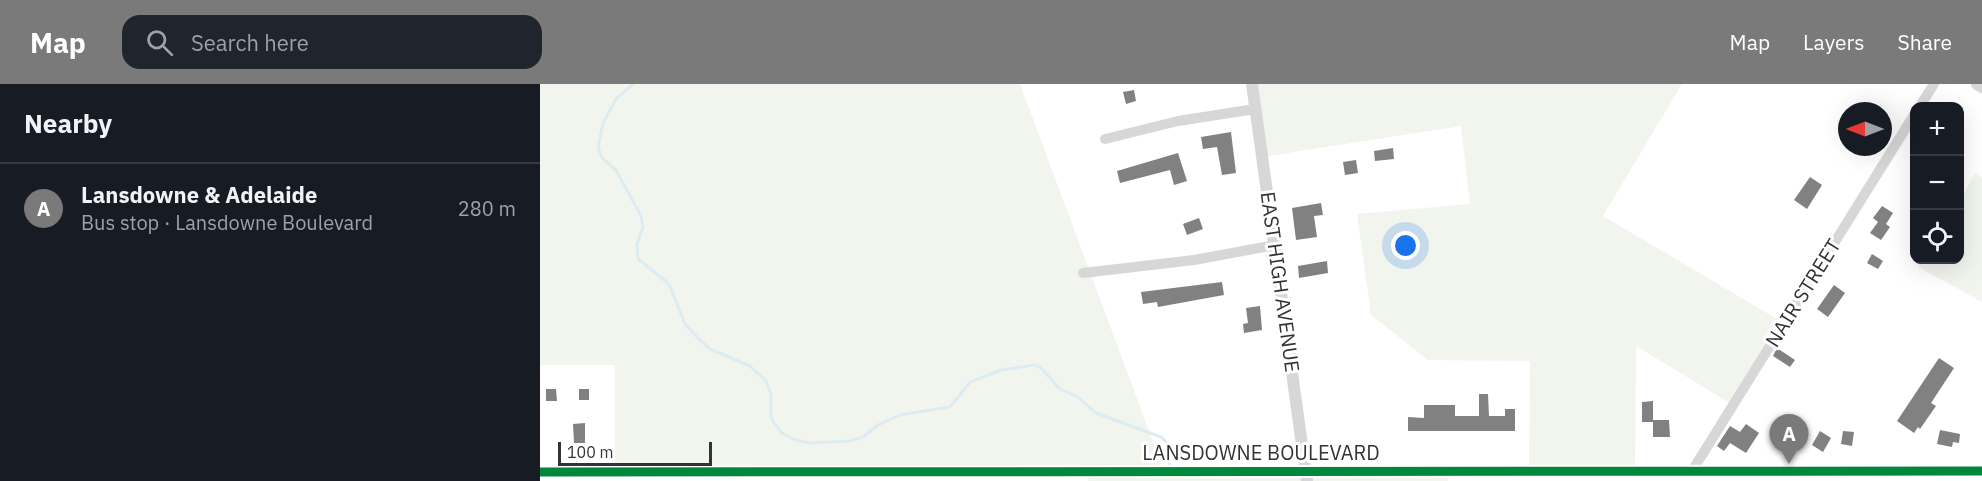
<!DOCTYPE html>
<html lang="en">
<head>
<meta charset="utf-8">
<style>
	body { margin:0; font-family:"IBM Plex Sans",sans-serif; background:#20242c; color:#f1f3f6 }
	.controls { position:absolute; right:18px; top:18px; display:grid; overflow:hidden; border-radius:12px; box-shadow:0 6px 24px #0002 }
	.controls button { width:54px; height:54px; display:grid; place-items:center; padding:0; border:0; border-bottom:2px solid #363941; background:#171b24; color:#f1f3f6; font:30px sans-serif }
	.compass { position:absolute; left:1298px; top:18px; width:54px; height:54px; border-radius:50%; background:#171b24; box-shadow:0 6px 24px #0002; rotate:270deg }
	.scale { position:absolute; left:18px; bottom:15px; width:154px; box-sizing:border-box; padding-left:6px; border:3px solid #333; border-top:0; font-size:16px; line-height:21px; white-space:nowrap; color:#333; -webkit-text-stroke:4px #fff; paint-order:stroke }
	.you { position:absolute; left:866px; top:162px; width:21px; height:21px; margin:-15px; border:4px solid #fff; border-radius:50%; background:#1a73e8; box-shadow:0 0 0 9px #1a73e833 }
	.badge { display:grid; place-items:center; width:39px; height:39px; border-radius:50%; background:#7a7a7a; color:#fff; font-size:20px; font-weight:700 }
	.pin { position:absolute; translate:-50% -50px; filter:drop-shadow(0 2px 3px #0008) }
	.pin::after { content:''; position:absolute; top:32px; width:21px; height:18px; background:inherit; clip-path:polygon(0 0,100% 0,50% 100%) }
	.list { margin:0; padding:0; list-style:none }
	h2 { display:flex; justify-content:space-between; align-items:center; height:78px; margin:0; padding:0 24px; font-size:26px }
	h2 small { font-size:20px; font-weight:400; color:#9ea1a6 }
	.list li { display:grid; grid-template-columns:39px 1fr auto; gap:18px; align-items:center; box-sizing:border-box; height:90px; padding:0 24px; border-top:2px solid #363941 }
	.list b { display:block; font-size:22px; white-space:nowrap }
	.list p { margin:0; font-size:20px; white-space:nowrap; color:#9ea1a6 }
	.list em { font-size:20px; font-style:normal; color:#9ea1a6 }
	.icon { flex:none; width:33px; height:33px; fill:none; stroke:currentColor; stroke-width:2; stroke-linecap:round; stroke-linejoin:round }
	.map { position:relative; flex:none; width:1442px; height:397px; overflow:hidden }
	header { display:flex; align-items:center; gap:36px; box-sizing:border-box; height:84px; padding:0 30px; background:#7a7a7a; color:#fff }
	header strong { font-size:28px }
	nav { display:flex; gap:33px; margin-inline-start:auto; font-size:21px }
	.search { width:420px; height:54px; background:#20242c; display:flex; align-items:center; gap:15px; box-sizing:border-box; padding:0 21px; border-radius:18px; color:#9ea1a6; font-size:22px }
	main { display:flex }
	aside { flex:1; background:#171b24 }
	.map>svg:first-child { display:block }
</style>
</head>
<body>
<header>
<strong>Map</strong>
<div class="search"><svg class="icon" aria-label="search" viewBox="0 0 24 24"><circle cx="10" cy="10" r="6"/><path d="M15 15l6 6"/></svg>Search here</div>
<nav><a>Map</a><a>Layers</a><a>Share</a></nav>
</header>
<main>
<aside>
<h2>Nearby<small></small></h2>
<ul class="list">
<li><span class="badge">A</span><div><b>Lansdowne &amp; Adelaide</b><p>Bus stop · Lansdowne Boulevard</p></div><em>280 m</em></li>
</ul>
</aside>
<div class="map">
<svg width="1442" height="397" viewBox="0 0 1442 397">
	<rect width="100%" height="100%" fill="#fff"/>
	<!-- green -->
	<path fill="#f1f5ed" d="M0,0H480L624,387H908V397H548V388H75V281H0Z
		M712,0H1142L1063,132L1244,239L1193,321L1096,262L1095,387H989L990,277L888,276L831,231L817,130L930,120L921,42L722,73Z
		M1435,90L1442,93V218L1378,183L1383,176H1420V116Z"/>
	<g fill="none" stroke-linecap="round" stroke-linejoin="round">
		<!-- stream -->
		<path stroke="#ddebf3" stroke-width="3" d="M93,0L76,15L63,39L58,63L62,74L76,86L101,132L103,143L97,160L98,175L129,200L145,240L159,255L170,265L210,282L226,297L231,310V332L234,339L242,349L253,355L269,359L310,357L323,353L338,341L360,331L410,323L430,298L461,286L494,281L500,283L520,305L538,313L556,329L621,353C632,362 631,370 629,384"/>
	</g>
	<!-- building -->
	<path fill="#818181" d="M594,6L596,17L586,20L583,8Z
		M691,48L696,89L682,91L677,63L663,65L661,53Z
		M853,64L854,75L835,77L834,67Z
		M638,69L647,97L634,101L630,86L580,99L577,87Z
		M816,76L818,89L805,91L803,78Z
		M1270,93L1282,101L1267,125L1254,116Z
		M781,119L783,131L774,132L777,153L756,156L752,124Z
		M1342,122L1353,129L1346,140L1350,143L1341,156L1330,149L1338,138L1333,134Z
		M659,134L663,145L647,151L643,140Z
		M1332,170L1343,177L1338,185L1327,179Z
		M787,177L788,189L759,194L758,182Z
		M682,198L684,211L618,223L617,218L603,220L601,208Z
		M1294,201L1305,209L1288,233L1277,225Z
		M720,222L722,246L704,249L703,240L708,239L706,224Z
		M1237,264L1255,276L1250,283L1233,272Z
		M1399,274L1414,284L1391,319L1396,322L1380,345L1378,343L1374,349L1357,337Z
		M6,305H16L17,317H6Z
		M39,305H49V316H39Z
		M939,310H948L949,332H965V325H975V347H868V333L884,334V321H915V332H939Z
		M1113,317V336H1129L1130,353H1113V338H1102V318Z
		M45,339V359H34L33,340Z
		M1206,340L1219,349L1206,369L1190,359L1184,367L1177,362L1190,342L1200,348Z
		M1400,346L1420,350L1419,359L1413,358L1412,363L1397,360Z
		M1280,347L1291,354L1283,368L1272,361Z
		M1303,347L1314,348L1312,362L1301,360Z"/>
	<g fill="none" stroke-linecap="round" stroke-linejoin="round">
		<!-- minor -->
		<path stroke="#d7d7d7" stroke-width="10" d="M1380,22L1394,0
			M565,55L638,37L715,25
			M543,189L654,176L735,161
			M1152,387L1374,31"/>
		<!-- tertiary -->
		<path stroke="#d7d7d7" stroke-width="12" d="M712,0L767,397
			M1437,0L1442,3
			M0,388L1442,387"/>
		<defs>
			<path id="cycleway" d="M0,388L1442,387"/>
		</defs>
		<!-- cycleway casing -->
		<use href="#cycleway" stroke="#fff" stroke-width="13"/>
		<!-- cycleway -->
		<use href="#cycleway" stroke="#00873e" stroke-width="9"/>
	</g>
	<g text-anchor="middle" stroke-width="6" stroke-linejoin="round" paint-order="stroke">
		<!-- street labels -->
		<g font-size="20" fill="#333" stroke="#fff">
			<text transform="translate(740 198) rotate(82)" y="7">EAST HIGH AVENUE</text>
			<text transform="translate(1263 209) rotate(-58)" y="7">NAIR STREET</text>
			<text x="721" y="376">LANSDOWNE BOULEVARD</text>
		</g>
	</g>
</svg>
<div class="controls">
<button>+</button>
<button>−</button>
<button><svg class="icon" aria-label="locate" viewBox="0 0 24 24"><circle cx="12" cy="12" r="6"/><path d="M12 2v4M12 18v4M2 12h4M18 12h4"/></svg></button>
</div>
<svg class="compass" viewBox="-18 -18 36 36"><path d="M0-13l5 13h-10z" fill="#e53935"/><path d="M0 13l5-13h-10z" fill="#9ea1a6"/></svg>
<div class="scale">100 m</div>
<div class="you"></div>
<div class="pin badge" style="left:1249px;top:380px">A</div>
</div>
</main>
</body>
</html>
